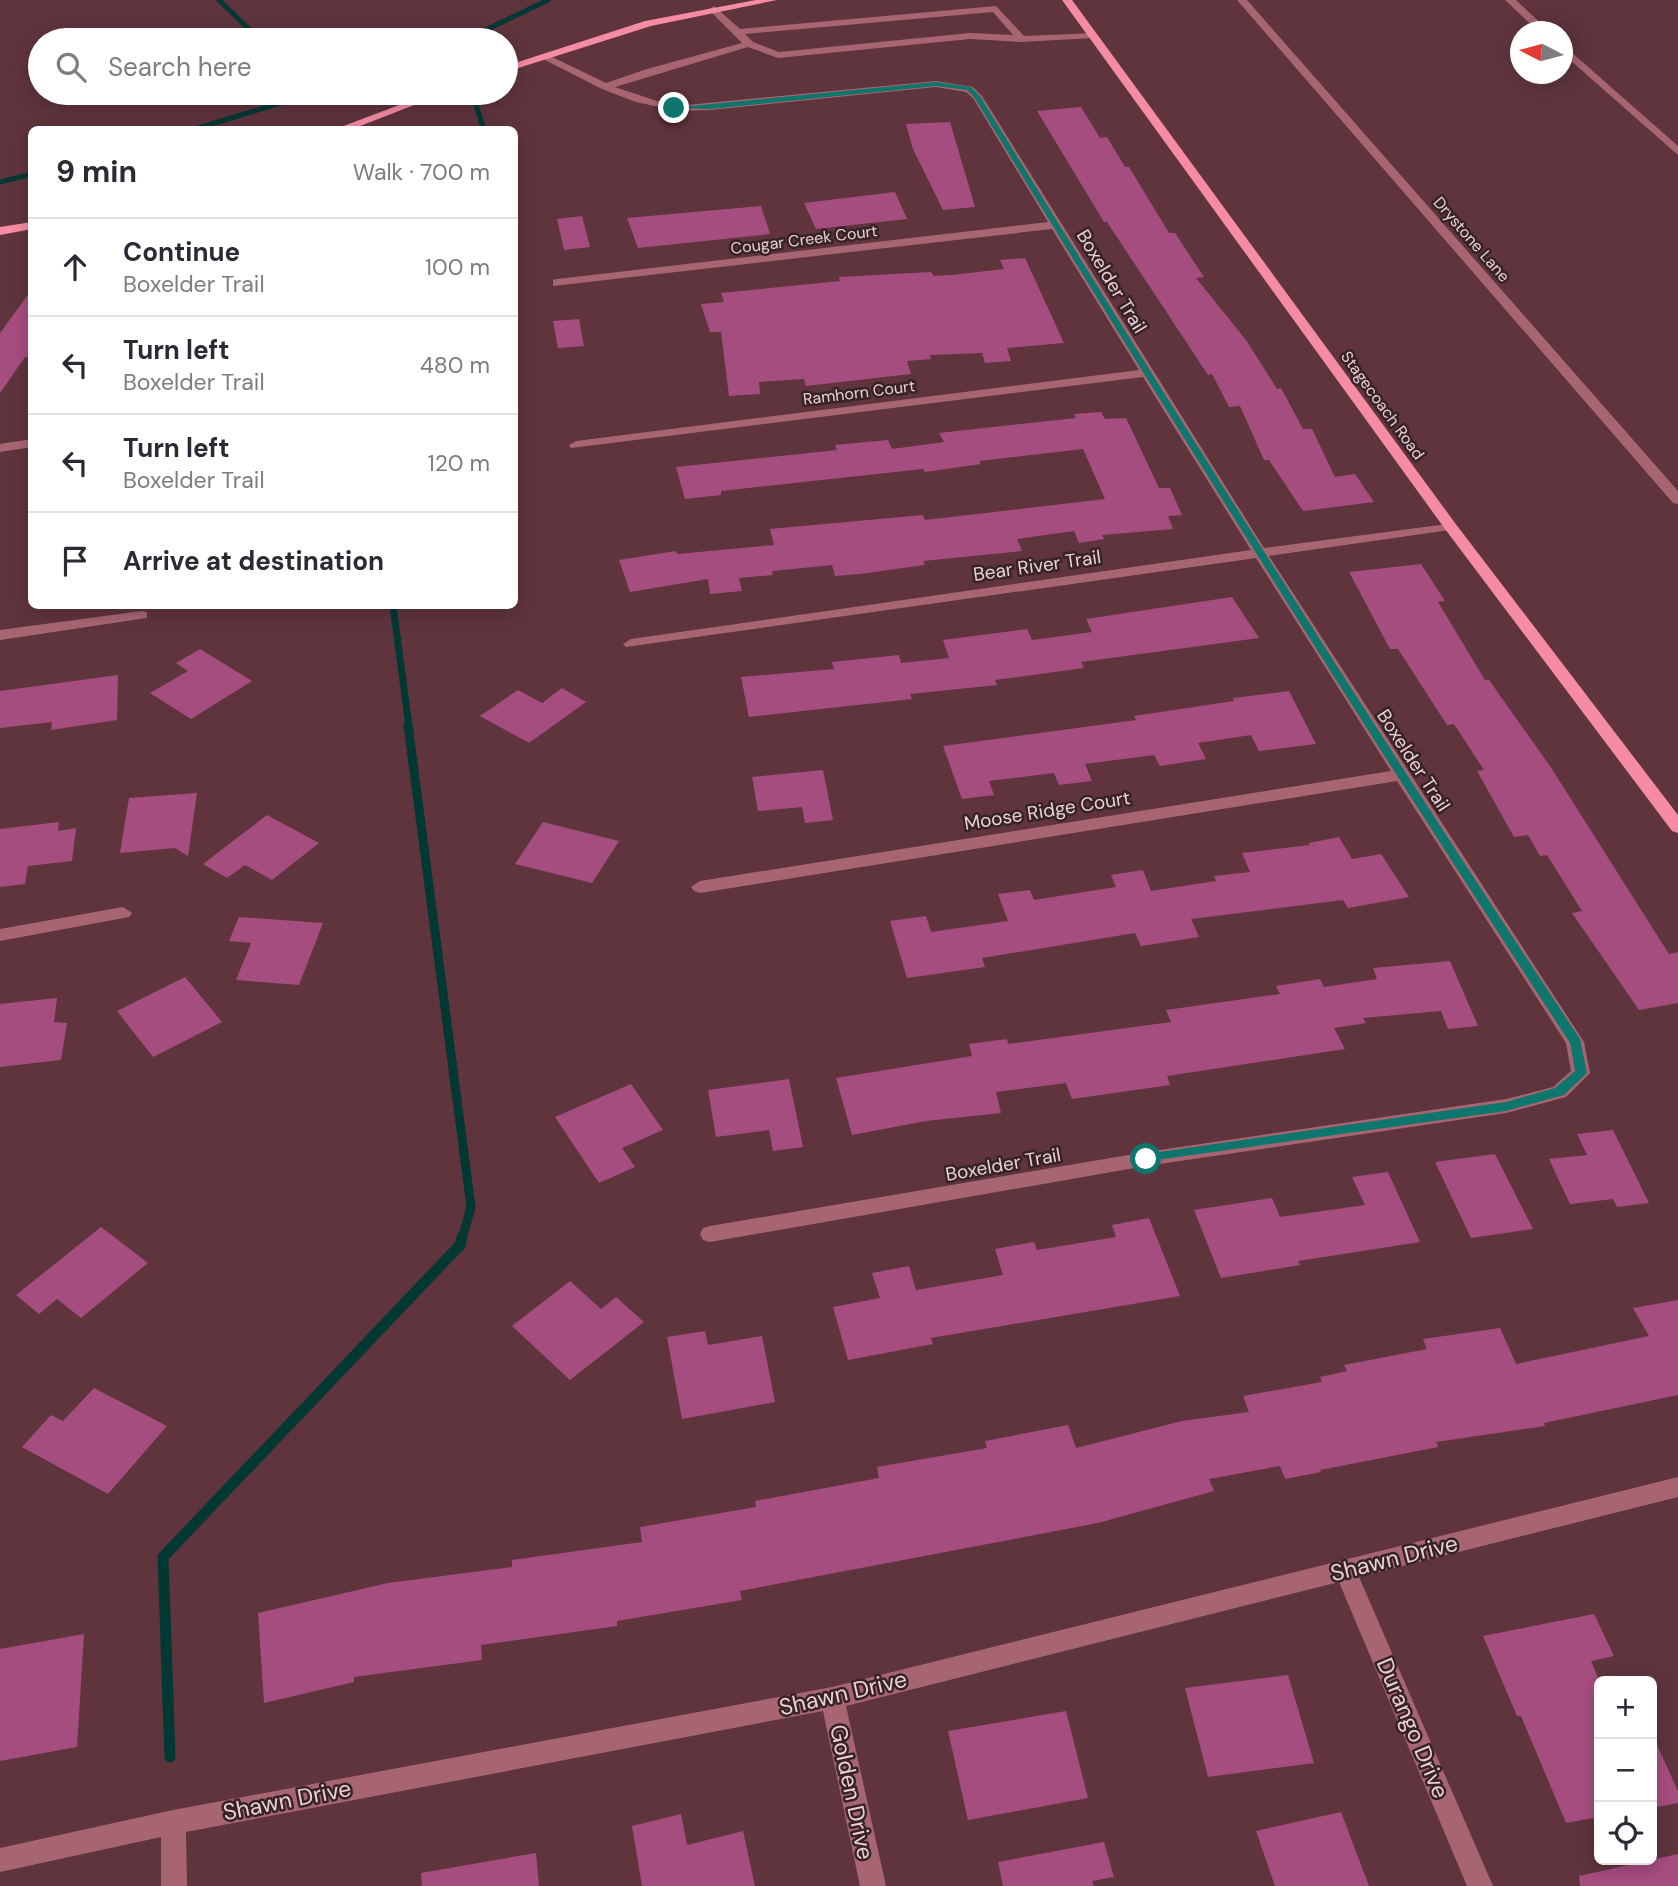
<!DOCTYPE html>
<html lang="en">
<head>
<meta charset="utf-8">
<style>
	body { margin:0; font-family:"DM Sans",sans-serif; background:#f2f2f3; color:#2b2b33 }
	.controls { position:absolute; right:21px; bottom:21px; display:grid; overflow:hidden; border-radius:10px; box-shadow:0 4px 18px #0003 }
	.controls button { width:63px; height:63px; display:grid; place-items:center; padding:0; border:0; border-bottom:2px solid #e1e1e2; background:#fff; color:#2b2b33; font:35px sans-serif }
	.compass { position:absolute; left:1510px; top:21px; width:63px; height:63px; border-radius:50%; background:#fff; box-shadow:0 4px 18px #0003; rotate:276deg }
	.stop { position:absolute; width:21px; height:21px; margin:-16px; border:5px solid #0f766e; border-radius:50%; background:#fff }
	.stop.end { background:#0f766e; border-color:#fff; box-shadow:0 2px 7px #0008 }
	.list { margin:0; padding:0; list-style:none }
	h2 { display:flex; justify-content:space-between; align-items:center; height:91px; margin:0; padding:0 28px; font-size:30px }
	h2 small { font-size:23px; font-weight:400; color:#7c7c81 }
	.list li { display:grid; grid-template-columns:46px 1fr auto; gap:21px; align-items:center; box-sizing:border-box; height:98px; padding:0 28px; border-top:2px solid #e1e1e2 }
	.list b { display:block; font-size:26px; white-space:nowrap }
	.list p { margin:0; font-size:23px; white-space:nowrap; color:#7c7c81 }
	.list em { font-size:23px; font-style:normal; color:#7c7c81 }
	.icon { flex:none; width:38px; height:38px; fill:none; stroke:currentColor; stroke-width:2; stroke-linecap:round; stroke-linejoin:round }
	.map { position:relative; flex:none; width:1678px; height:1886px; overflow:hidden }
	.search { position:absolute; background:#fff; box-shadow:0 4px 18px #0003; left:28px; top:28px; width:490px; height:77px; display:flex; align-items:center; gap:18px; box-sizing:border-box; padding:0 24px; border-radius:38px; color:#7c7c81; font-size:26px }
	.panel { position:absolute; background:#fff; box-shadow:0 4px 18px #0003; left:28px; top:126px; width:490px; height:483px; border-radius:10px }
	.map>svg:first-child { display:block }
</style>
</head>
<body>
<div class="map">
<svg width="1678" height="1886" viewBox="0 0 1678 1886">
	<rect width="100%" height="100%" fill="#5f343d"/>
	<g fill="none" stroke-linecap="round" stroke-linejoin="round">
		<!-- stream-far3 -->
		<path stroke="#023834" stroke-width="5" d="M219,0L260,40
			M465,40L548,0
			M475,102L484,130
			M192,130L313,93
			M0,182L32,174"/>
		<!-- stream-far2 -->
		<path stroke="#023834" stroke-width="7" d="M393,606L409,726"/>
		<!-- stream-far1 -->
		<path stroke="#023834" stroke-width="9" d="M408,725L471,1207L462,1239"/>
		<!-- stream -->
		<path stroke="#023834" stroke-width="11" d="M170,1757L163,1557L460,1245L462,1237"/>
	</g>
	<!-- building -->
	<path fill="#a64d80" d="M1081,107L1100,138L1107,137L1125,167H1129L1169,233H1175L1204,277L1196,278L1246,340L1277,389L1281,388L1303,429H1312L1335,477L1355,474L1374,502L1303,511L1269,460H1264L1240,406L1229,407L1212,374L1208,375L1107,222H1104L1037,111Z
		M950,122L975,207L943,210L913,149L906,124Z
		M895,192L907,219L816,229L804,203Z
		M761,206L770,234L638,248L627,218Z
		M582,216L590,247L564,250L557,219Z
		M1025,258L1064,343L1007,348L1011,361L985,363L982,353L930,355L931,359L907,361L911,374L806,386L804,379L759,382L760,394L729,396L721,332H710L701,304L724,302L721,293L840,281L839,277L931,272L934,276L952,275L1004,269L1000,260Z
		M32,289V357H25L0,393V333Z
		M579,319L584,346L558,348L553,321Z
		M1101,412L1105,419L1126,418L1159,488H1170L1182,515L1168,516L1173,529L1102,535L1104,539L1079,543L1074,531L1017,539L1022,551L923,561L925,565L860,574L835,576L832,565L772,571L773,575L739,578L742,591L710,594L708,579L630,592L619,560L676,551L677,554L774,545L770,529L923,515L925,520L1105,499L1083,449L979,461L981,464L925,472L923,469L721,491V495L685,499L676,467L837,450L835,445L888,440L892,449L944,442L939,433L1076,418L1074,414Z
		M1421,564L1445,601L1438,602L1485,680H1489L1550,766L1669,954L1678,952V1003L1639,1010L1572,913L1582,911L1547,855L1540,856L1528,835L1514,837L1477,771L1484,770L1454,724L1447,725L1398,649H1390L1349,572Z
		M1232,597L1259,638L1081,662L1084,668L995,680L997,685L910,694L912,699L749,717L741,677L834,669L832,662L899,655L901,663L949,658L943,640L1027,629L1032,640L1092,632L1086,619Z
		M200,649L252,681L191,719L150,693L188,671L176,663Z
		M118,675L117,720L51,730L52,722L0,728V691Z
		M562,688L586,702L529,743L480,716L518,690L542,703Z
		M1289,691L1316,744L1259,751L1251,735L1198,743L1206,759L1160,766L1154,755L1085,764L1092,781L1059,785L1054,773L989,781L994,795L962,799L943,746L1136,720L1134,716L1234,701L1233,698Z
		M823,770L833,820L805,823L802,807L758,811L752,777Z
		M197,793L188,856L175,848L120,853L129,798Z
		M267,815L319,843L272,880L245,865L227,878L203,864Z
		M59,822L58,831L76,828L72,861L28,866L25,884L0,887V829Z
		M543,822L619,841L592,883L515,864Z
		M1339,837L1352,859L1381,854L1409,897L1348,908L1343,900L1191,919L1199,937L1141,946L1135,933L982,958L985,967L907,978L890,921L926,916L931,932L1008,921L998,894L1030,890L1034,900L1116,887L1111,875L1143,870L1151,891L1216,881L1214,876L1250,872L1242,853L1310,845L1309,843Z
		M239,917L323,923L299,985L236,980L251,943L229,941Z
		M1450,961L1478,1026L1448,1029L1441,1011L1363,1018L1366,1023L1334,1028L1345,1049L1167,1076L1170,1085L1072,1099L1066,1083L996,1092L1001,1113L926,1121L852,1135L836,1078L972,1056L969,1044L1007,1039L1008,1044L1171,1022L1166,1010L1280,994L1276,986L1320,979L1324,987L1377,979L1373,968Z
		M185,977L222,1022L153,1057L117,1011Z
		M57,998L54,1022L67,1023L61,1060L0,1067V1004Z
		M789,1079L803,1147L773,1151L769,1130L716,1137L708,1090Z
		M631,1084L663,1130L622,1148L635,1167L599,1183L555,1117Z
		M1613,1130L1649,1203L1617,1207L1613,1199L1570,1204L1549,1159L1587,1155L1577,1134Z
		M1495,1154L1533,1229L1471,1238L1435,1162Z
		M1388,1172L1420,1242L1298,1261L1300,1265L1221,1278L1194,1210L1272,1198L1280,1217L1365,1205L1352,1177Z
		M1149,1218L1180,1296L931,1338L933,1344L848,1360L833,1307L880,1298L872,1273L909,1266L916,1290L1003,1275L995,1249L1034,1242L1037,1250L1116,1237L1112,1225Z
		M101,1227L148,1263L81,1318L57,1299L39,1314L16,1295Z
		M570,1281L601,1309L616,1297L644,1322L570,1380L512,1326Z
		M1678,1300V1395L1544,1423L1545,1426L1436,1442L1438,1447L1320,1470L1321,1472L1285,1479L1280,1466L1209,1479L1214,1491L1098,1523L740,1591L742,1600L617,1621V1626L481,1645L482,1660L354,1677V1682L264,1703L258,1613L388,1583L512,1567V1560L642,1542L640,1527L756,1507L755,1501L879,1478L877,1467L987,1448L985,1441L1068,1425L1076,1448L1182,1421L1249,1412L1243,1396L1322,1382L1320,1377L1347,1371L1344,1365L1427,1349L1423,1339L1500,1328L1516,1364L1649,1336L1633,1308Z
		M705,1331L708,1345L762,1336L775,1402L682,1419L667,1337Z
		M94,1388L167,1426L108,1494L22,1447L51,1415L63,1421Z
		M1594,1614L1614,1656L1591,1661L1599,1680V1817L1566,1823L1521,1716H1517L1483,1636Z
		M84,1634L77,1747L0,1761V1649Z
		M1288,1675L1314,1763L1208,1777L1185,1688Z
		M1066,1711L1088,1798L968,1820L948,1731Z
		M1652,1734L1678,1791V1803L1652,1808Z
		M1341,1812L1369,1886H1275L1256,1831Z
		M681,1814L687,1845L743,1831L755,1886H642L632,1826Z
		M1104,1842L1114,1877L1092,1881L1094,1886H1003L998,1862Z
		M536,1853L539,1886H422L421,1873Z
		M1678,1854V1886H1580L1579,1876Z"/>
	<g fill="none" stroke-linecap="round" stroke-linejoin="round">
		<!-- minor -->
		<path fill="#a76572" fill-rule="evenodd" d="M1237,0H1247L1678,491V504L1673,503Z
			M1505,0H1516L1550,32H1539Z
			M714,6L740,29L996,6L1024,36L1096,33L1097,35L1092,38L1021,42L970,39L778,58L748,47L615,87L657,101L687,105L936,81L973,87L982,96L1264,548L1455,523V529L1450,530L1269,556L1584,1042L1590,1073L1566,1097L1506,1113L1146,1166L710,1242L703,1240L700,1234L703,1228L710,1226L1146,1152L1506,1099L1553,1087L1571,1071L1566,1043L1397,781L700,893L694,891L691,887L700,881L1391,771L1256,558L626,647L623,644L631,639L1251,550L1143,377L571,448L569,445L576,441L1139,370L1052,229L553,286V280L557,279L1048,222L973,98L966,92L936,87L711,110L678,111L636,102L602,89L537,56L546,54L606,83L647,69L742,43L710,11L709,9ZM993,12L1013,35L970,33L779,52L753,42L745,34Z
			M1562,44L1678,146V155L1562,53Z
			M32,439V447L0,452V444Z
			M142,611L147,612V618L0,640V630Z
			M123,907L132,913L129,917L0,941V929Z
			M1678,1477V1497L1359,1577L1493,1886H1467L1339,1582L846,1706L886,1886H860L823,1711L186,1832L187,1886H161V1837L0,1872V1848L173,1810L832,1687Z"/>
		<!-- major -->
		<path fill="#f68ca3" fill-rule="evenodd" d="M756,0H777L651,26L506,72V66L645,21Z
			M1062,0H1072L1455,523L1678,815V833L1672,831L1445,529Z
			M431,93H445L350,130H333Z
			M32,222V229L0,235V227Z"/>
	</g>
	<!-- route -->
	<path fill="#0f766e" d="M936,82L971,87L980,96C1175,414 1374,728 1580,1039L1587,1073L1564,1095L1506,1111L1142,1162V1155L1146,1154L1506,1102L1555,1088L1575,1071L1570,1043C1366,731 1168,416 974,97L967,90L936,86L711,109L670,108Z"/>
	<g text-anchor="middle" stroke-width="5" stroke-linejoin="round" paint-order="stroke">
		<!-- far-street labels -->
		<g font-size="16" fill="#ebd0d4" stroke="#372327">
			<text transform="translate(804 239) rotate(-7)" y="6">Cougar Creek Court</text>
			<text transform="translate(1472 239) rotate(49)" y="6">Drystone Lane</text>
			<text transform="translate(859 392) rotate(-7)" y="6">Ramhorn Court</text>
			<text transform="translate(1383 405) rotate(54)" y="6">Stagecoach Road</text>
		</g>
		<!-- street labels -->
		<g font-size="19" fill="#ebd0d4" stroke="#372327">
			<text transform="translate(1112 281) rotate(59)" y="7">Boxelder Trail</text>
			<text transform="translate(1037 565) rotate(-8)" y="7">Bear River Trail</text>
			<text transform="translate(1414 760) rotate(57)" y="7">Boxelder Trail</text>
			<text transform="translate(1047 810) rotate(-9)" y="7">Moose Ridge Court</text>
			<text transform="translate(1003 1164) rotate(-10)" y="7">Boxelder Trail</text>
		</g>
		<!-- near-street labels -->
		<g font-size="23" fill="#ebd0d4" stroke="#372327">
			<text transform="translate(1394 1558) rotate(-14)" y="8">Shawn Drive</text>
			<text transform="translate(843 1693) rotate(-13)" y="8">Shawn Drive</text>
			<text transform="translate(1413 1728) rotate(67)" y="8">Durango Drive</text>
			<text transform="translate(852 1792) rotate(78)" y="8">Golden Drive</text>
			<text transform="translate(287 1800) rotate(-11)" y="8">Shawn Drive</text>
		</g>
	</g>
</svg>
<div class="controls">
<button>+</button>
<button>−</button>
<button><svg class="icon" aria-label="locate" viewBox="0 0 24 24"><circle cx="12" cy="12" r="6"/><path d="M12 2v4M12 18v4M2 12h4M18 12h4"/></svg></button>
</div>
<svg class="compass" viewBox="-18 -18 36 36"><path d="M0-13l5 13h-10z" fill="#e53935"/><path d="M0 13l5-13h-10z" fill="#7c7c81"/></svg>
<div class="stop" style="left:1146px;top:1159px"></div>
<div class="stop end" style="left:674px;top:108px"></div>
<div class="search"><svg class="icon" aria-label="search" viewBox="0 0 24 24"><circle cx="10" cy="10" r="6"/><path d="M15 15l6 6"/></svg>Search here</div>
<section class="panel">
<h2>9 min<small>Walk · 700 m</small></h2>
<ul class="list">
<li><svg class="icon" aria-label="ahead" viewBox="0 0 24 24"><path d="M12 20V5M6 11l6-6 6 6"/></svg><div><b>Continue</b><p>Boxelder Trail</p></div><em>100 m</em></li>
<li><svg class="icon" aria-label="left" viewBox="0 0 24 24"><path d="M17 20v-9H6M10 6l-5 5 5 5"/></svg><div><b>Turn left</b><p>Boxelder Trail</p></div><em>480 m</em></li>
<li><svg class="icon" aria-label="left" viewBox="0 0 24 24"><path d="M17 20v-9H6M10 6l-5 5 5 5"/></svg><div><b>Turn left</b><p>Boxelder Trail</p></div><em>120 m</em></li>
<li><svg class="icon" aria-label="arrive" viewBox="0 0 24 24"><path d="M6 21V4h12l-3 4 3 4H6"/></svg><div><b>Arrive at destination</b></div></li>
</ul>
</section>
</div>
</body>
</html>
